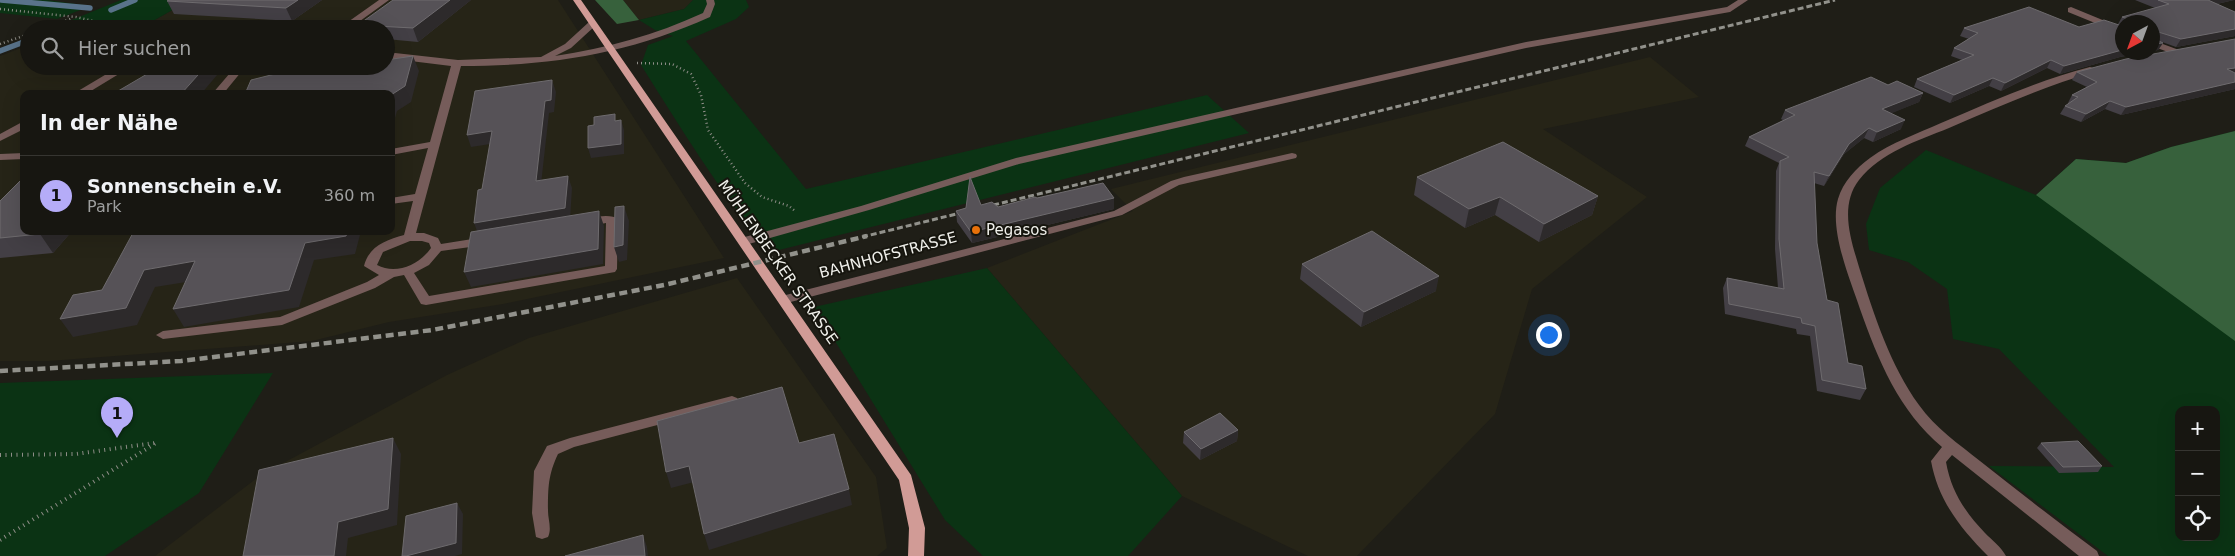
<!DOCTYPE html>
<html lang="de">
<head>
<meta charset="utf-8">
<style>
	body { margin:0; font-family:"DejaVu Sans",sans-serif; background:#201f1a; color:#f1f3f6 }
	.controls { position:absolute; right:15px; bottom:15px; display:grid; overflow:hidden; border-radius:10px; box-shadow:0 5px 20px #0002 }
	.controls button { width:45px; height:45px; display:grid; place-items:center; padding:0; border:0; border-bottom:1px solid #363531; background:#171611; color:#f1f3f6; font:25px sans-serif }
	.compass { position:absolute; left:2115px; top:15px; width:45px; height:45px; border-radius:50%; background:#171611; box-shadow:0 5px 20px #0002; rotate:221deg }
	.you { position:absolute; left:1548px; top:334px; width:18px; height:18px; margin:-12px; border:4px solid #fff; border-radius:50%; background:#1a73e8; box-shadow:0 0 0 8px #1a73e833 }
	.badge { display:grid; place-items:center; width:32px; height:32px; border-radius:50%; background:#b5acf8; color:#111; font-size:16px; font-weight:700 }
	.pin { position:absolute; translate:-50% -41px; filter:drop-shadow(0 1px 2px #0008) }
	.pin::after { content:''; position:absolute; top:26px; width:18px; height:15px; background:inherit; clip-path:polygon(0 0,100% 0,50% 100%) }
	.list { margin:0; padding:0; list-style:none }
	h2 { display:flex; justify-content:space-between; align-items:center; height:65px; margin:0; padding:0 20px; font-size:21px }
	h2 small { font-size:16px; font-weight:400; color:#9e9f9f }
	.list li { display:grid; grid-template-columns:32px 1fr auto; gap:15px; align-items:center; box-sizing:border-box; height:80px; padding:0 20px; border-top:1px solid #363531 }
	.list b { display:block; font-size:19px; white-space:nowrap }
	.list p { margin:0; font-size:16px; white-space:nowrap; color:#9e9f9f }
	.list em { font-size:16px; font-style:normal; color:#9e9f9f }
	.icon { flex:none; width:28px; height:28px; fill:none; stroke:currentColor; stroke-width:2; stroke-linecap:round; stroke-linejoin:round }
	.map { position:relative; flex:none; width:2235px; height:556px; overflow:hidden }
	.search { position:absolute; background:#171611; box-shadow:0 5px 20px #0002; left:20px; top:20px; width:375px; height:55px; display:flex; align-items:center; gap:12px; box-sizing:border-box; padding:0 18px; border-radius:28px; color:#9e9f9f; font-size:19px }
	.panel { position:absolute; background:#171611; box-shadow:0 5px 20px #0002; left:20px; top:90px; width:375px; height:145px; border-radius:10px }
	.map>svg:first-child { display:block }
</style>
</head>
<body>
<div class="map">
<svg width="2235" height="556" viewBox="0 0 2235 556">
	<rect width="100%" height="100%" fill="#1f1e17"/>
	<!-- built -->
	<path fill="#262417" fill-rule="evenodd" d="M190,0H558L724,258L503,304L389,322L312,341L49,361H0V56L29,45V66H386V29H74L85,25L153,21ZM24,94H391V231H24Z
		M623,0H693L684,9L639,20Z
		M1650,57L1699,97L1543,129L1647,197L1532,289L1495,414L1357,556H1308L1182,496L987,268L1133,211L1111,189Z
		M737,278L876,477L887,548L877,556H155L261,475L447,375L529,338Z"/>
	<!-- green -->
	<path fill="#0b3314" fill-rule="evenodd" d="M0,0H47L91,6L57,19L0,13Z
		M121,0H190L153,21L85,25L64,23Z
		M693,0H746L749,7L736,19L686,41L806,189L1207,95L1249,133L771,252C721,195 682,130 641,65L648,45L673,36L655,30L639,20L684,9Z
		M2235,131V556H2108L1989,466L2114,467L1999,349L1953,339L1947,289L1908,262L1869,250L1866,224L1880,188L1926,150L2036,195L2076,159L2126,163L2171,147ZM2179,410H2216V537H2179Z
		M987,268L1182,496L1128,556H983L945,520L814,307Z
		M273,373L199,493L105,556H0V383Z"/>
	<!-- forest -->
	<path fill="#37613c" d="M595,0H623L639,20L617,24Z
		M2235,131V341L2036,195L2076,159L2126,163L2171,147Z"/>
	<g fill="none" stroke-linecap="round" stroke-linejoin="round">
		<!-- stream -->
		<path stroke="#59738a" stroke-width="5.5" d="M1,0L90,8
			M111,10L135,0
			M61,29L67,26
			M0,51L29,40"/>
		<!-- path-far1 -->
		<path stroke="#8e8d87" stroke-width="2.5" stroke-dasharray="1 3" stroke-linecap="butt" d="M0,9L76,17L128,29
			M43,29L73,18
			M0,44L29,34
			M637,63L672,64L691,74L701,95L708,130L745,183L762,197L789,206L795,211"/>
		<!-- path -->
		<path stroke="#8e8d87" stroke-width="4" stroke-dasharray="1 4.5" stroke-linecap="butt" d="M0,455L76,454L154,443
			M0,540L156,443"/>
		<!-- minor -->
		<path fill="#765c5a" fill-rule="evenodd" d="M379,0H389L349,29H338Z
			M706,0H714L715,4L710,17C628,54 551,66 461,66L416,233H424L438,238L441,244L485,237L491,241L485,245L441,251L429,265L414,273L429,296L605,266L606,223L586,227L580,223C587,217 611,213 618,219L617,269L615,272L426,305L421,304L404,275L394,277L375,288L282,325L163,339L156,335L163,331L280,317L367,282L379,275L364,266C369,246 386,240 404,235L413,201L391,204V198L415,194L428,148L391,155V149L430,142L451,66L386,58V52L458,60L541,57L565,44L589,22H595V26L571,48L555,56C607,48 655,35 703,13L707,4ZM410,241H422L429,243L431,248C419,265 396,275 377,265L383,252Z
			M1738,0H1748L1730,12L1526,48L1019,164L869,210L745,245L739,241L741,238L861,206L1016,158L1526,42L1727,7Z
			M2071,7L2122,28V34L2068,12V8Z
			M2152,40L2179,50L2181,52L2176,55L2152,46Z
			M120,66H132L86,94H73Z
			M236,66H246L223,94H212Z
			M2090,67L2093,68V72C2044,87 1997,107 1949,128C1917,141 1881,152 1859,180C1839,206 1851,240 1859,267C1874,315 1890,365 1919,405C1935,428 1959,444 1980,461C2019,492 2058,522 2097,551L2099,556H2079L1952,455L1946,462C1951,491 1965,512 1985,533C1992,540 2001,547 2006,556H1988C1960,528 1938,500 1931,461L1942,447C1899,411 1878,360 1860,309C1850,279 1829,230 1838,199C1843,182 1856,168 1870,158C1892,142 1917,134 1941,123C1990,102 2039,80 2090,67Z
			M24,121V129L0,141V134Z
			M24,153V159L0,160V154Z
			M1292,153L1296,154L1297,156L1296,158L1179,185L1122,215L783,304L777,300L778,297L1114,211L1171,181L1184,177Z
			M732,396L737,398L739,401L737,404L574,447L558,454C548,475 548,488 548,511C548,519 552,529 548,537L542,539L536,537L532,513L534,471L547,446L570,438Z"/>
		<!-- major -->
		<path fill="#d19b96" fill-rule="evenodd" d="M573,0H581L911,475L925,528L924,556H908L909,528L899,480Z"/>
		<!-- rail-far1 -->
		<path stroke="#91918b" stroke-width="3" stroke-dasharray="6 3" stroke-linecap="butt" d="M862,237L1835,0"/>
		<!-- rail -->
		<path stroke="#91918b" stroke-width="4.5" stroke-dasharray="8 4.5" stroke-linecap="butt" d="M0,371L181,361L432,330L664,285L867,236"/>
	</g>
	<!-- wall -->
	<path fill="#433f45" d="M169,0H322L292,21L174,14L167,1Z
		M471,0L418,42L386,39V29H360L358,25Z
		M2135,0H2234L2217,4L2235,12V36L2176,47L2162,42L2163,43L2158,50L2152,51V22H2122V52H2146L2120,57L2060,74L2047,68L2001,91L1989,86L1950,103L1914,87L1917,79L1962,60L1951,56L1954,48L1969,39L1960,36L1964,28L2079,27L2118,24L2122,17L2155,8Z
		M2235,39V89L2121,115L2105,109L2081,122L2060,114L2065,106L2069,104L2068,103L2072,95L2087,87L2072,80L2077,72Z
		M1888,85L1923,93L1919,102L1891,113L1901,129L1873,142L1864,138L1844,154L1824,186L1814,183L1817,243L1827,300L1848,363L1866,389L1860,400L1817,391L1810,336L1797,334L1796,329L1725,314L1723,288L1727,278L1778,288L1775,249L1776,171L1779,163L1745,146L1749,137L1783,120L1781,119L1785,110Z
		M1417,177L1598,196L1592,215L1539,242L1495,215L1465,228L1414,195Z
		M1037,198L1114,209L972,243L957,222L956,211L981,205L998,207Z
		M0,201L24,231H72L53,253L0,258Z
		M1302,264L1436,291L1361,327L1300,279Z
		M1238,430L1237,441L1200,460L1183,443L1184,432Z
		M2041,443L2102,466L2098,472L2059,473L2037,448Z"/>
	<!-- shaded-wall -->
	<path fill="#2d2a2b" d="M298,0H322L292,21L286,8Z
		M450,0H471L418,42L413,28Z
		M2207,0H2234L2203,7Z
		M2235,29V36L2176,47L2181,39Z
		M2163,43L2158,50L2152,51V44Z
		M2122,50V52H2146L2120,57L2060,74L2064,66Z
		M413,56L419,71L411,102L397,111L391,132V95Z
		M2051,60L2047,68L2001,91L2005,83Z
		M206,66H222L223,68L201,94H181Z
		M2235,68V75L2227,69Z
		M1993,78L1989,86L1950,103L1954,95Z
		M552,80L556,92L554,112L549,113L540,193L536,181L545,101Z
		M2235,82V89L2121,115L2126,107Z
		M1923,93L1919,102L1878,119L1882,109Z
		M2110,101L2105,109L2081,122L2086,114Z
		M621,120L624,130V154L591,158L588,148Z
		M1905,120L1901,129L1873,142L1877,132Z
		M1869,128L1864,138L1844,154L1824,186L1829,176L1849,144Z
		M492,131L497,143L471,147L467,135Z
		M568,176L572,188L570,220L479,236L474,223Z
		M1598,196L1592,215L1539,242L1544,224Z
		M1500,197L1495,215L1465,228L1469,209Z
		M1114,198V209L972,243L971,232Z
		M624,206L629,221L627,260L619,262L614,247Z
		M599,211L604,226L603,264L471,287L464,272Z
		M43,231H72L53,253L40,234Z
		M348,231H361L355,254L314,260L299,307L184,327L173,309L305,243Z
		M195,261L205,279L155,287L137,325L73,337L60,319L144,270Z
		M1439,276L1436,291L1361,327L1364,312Z
		M1238,430L1237,441L1200,460L1201,449Z
		M393,438L401,454L397,525L348,538L346,556H334L338,522Z
		M689,466L694,482L671,488L666,472Z
		M849,489L852,505L709,550L704,534Z
		M457,503L463,514L462,554L455,556H406Z
		M643,535L647,547L648,556H645Z"/>
	<!-- building -->
	<path fill="#565257" stroke="#6e6b6e" d="M169,0H298L286,8L167,1Z
		M393,0H450L413,28L358,25Z
		M2158,0H2208L2235,12V29L2181,39L2155,31V39L2163,43L2152,44V22H2128V19L2122,17L2169,4Z
		M2029,7L2079,27L2104,20L2122,26V50L2064,66L2051,60L2005,83L1993,78L1954,95L1917,79L1974,55L1954,48L1978,33L1964,28Z
		M2235,39V68L2227,69L2235,73V82L2126,107L2110,101L2086,114L2065,106L2078,97L2072,95L2097,82L2077,72L2126,59Z
		M413,56L405,86L391,95V94H245L251,80L275,74L276,71L308,66H331V67L338,66H386V60Z
		M172,66H206L181,94H113L159,67Z
		M1871,77L1888,85L1897,81L1923,93L1882,109L1905,120L1877,132L1869,128L1849,144L1829,176L1814,172L1817,243L1827,300L1838,303L1848,363L1862,366L1866,389L1822,380L1815,326L1802,323L1801,318L1729,304L1727,278L1784,289L1779,239L1780,161L1789,157L1749,137L1795,115L1785,110Z
		M552,80L551,100L545,101L536,181L568,176L565,208L474,223L478,190L482,189L492,131L467,135L475,91Z
		M615,114V121L621,120V144L588,148V126L594,125V117Z
		M1503,142L1598,196L1544,224L1500,197L1469,209L1417,177Z
		M24,177V231H43L40,234L0,238V201Z
		M970,177L981,205L992,202L998,207L1035,197L1037,198L1103,183L1114,198L971,232L956,211L966,208Z
		M624,206L623,245L614,247L615,207Z
		M599,211L598,249L464,272L471,232Z
		M134,231H348L346,236L305,243L289,290L173,309L195,261L144,270L126,308L60,319L73,295L102,290Z
		M1372,231L1439,276L1364,312L1302,264Z
		M782,387L799,443L834,434L849,489L704,534L689,466L666,472L657,421Z
		M1220,413L1238,430L1201,449L1184,432Z
		M393,438L388,509L338,522L334,556H243L259,470Z
		M2078,441L2102,466L2063,467L2041,443Z
		M457,503L456,543L406,556H402L406,516Z
		M643,535L645,556H565Z"/>
	<!-- markers -->
	<circle fill="#e8710a" stroke="#16150e" stroke-width="2" cx="976" cy="230" r="5"/>
	<g text-anchor="middle" stroke-width="4" stroke-linejoin="round" paint-order="stroke">
		<!-- poi labels -->
		<g font-size="15" fill="#f0f0eb" stroke="#16150e" text-anchor="start">
			<text x="986" y="235">Pegasos</text>
		</g>
		<!-- street labels -->
		<g font-size="15" fill="#f0f0eb" stroke="#16150e">
			<text transform="translate(888 255) rotate(-15)" y="5">BAHNHOFSTRASSE</text>
			<text transform="translate(778 262) rotate(55)" y="5">MÜHLENBECKER STRASSE</text>
		</g>
	</g>
</svg>
<div class="controls">
<button>+</button>
<button>−</button>
<button><svg class="icon" aria-label="locate" viewBox="0 0 24 24"><circle cx="12" cy="12" r="6"/><path d="M12 2v4M12 18v4M2 12h4M18 12h4"/></svg></button>
</div>
<svg class="compass" viewBox="-18 -18 36 36"><path d="M0-13l5 13h-10z" fill="#e53935"/><path d="M0 13l5-13h-10z" fill="#9e9f9f"/></svg>
<div class="you"></div>
<div class="pin badge" style="left:117px;top:438px">1</div>
<div class="search"><svg class="icon" aria-label="search" viewBox="0 0 24 24"><circle cx="10" cy="10" r="6"/><path d="M15 15l6 6"/></svg>Hier suchen</div>
<section class="panel">
<h2>In der Nähe<small></small></h2>
<ul class="list">
<li><span class="badge">1</span><div><b>Sonnenschein e.V.</b><p>Park</p></div><em>360 m</em></li>
</ul>
</section>
</div>
</body>
</html>
